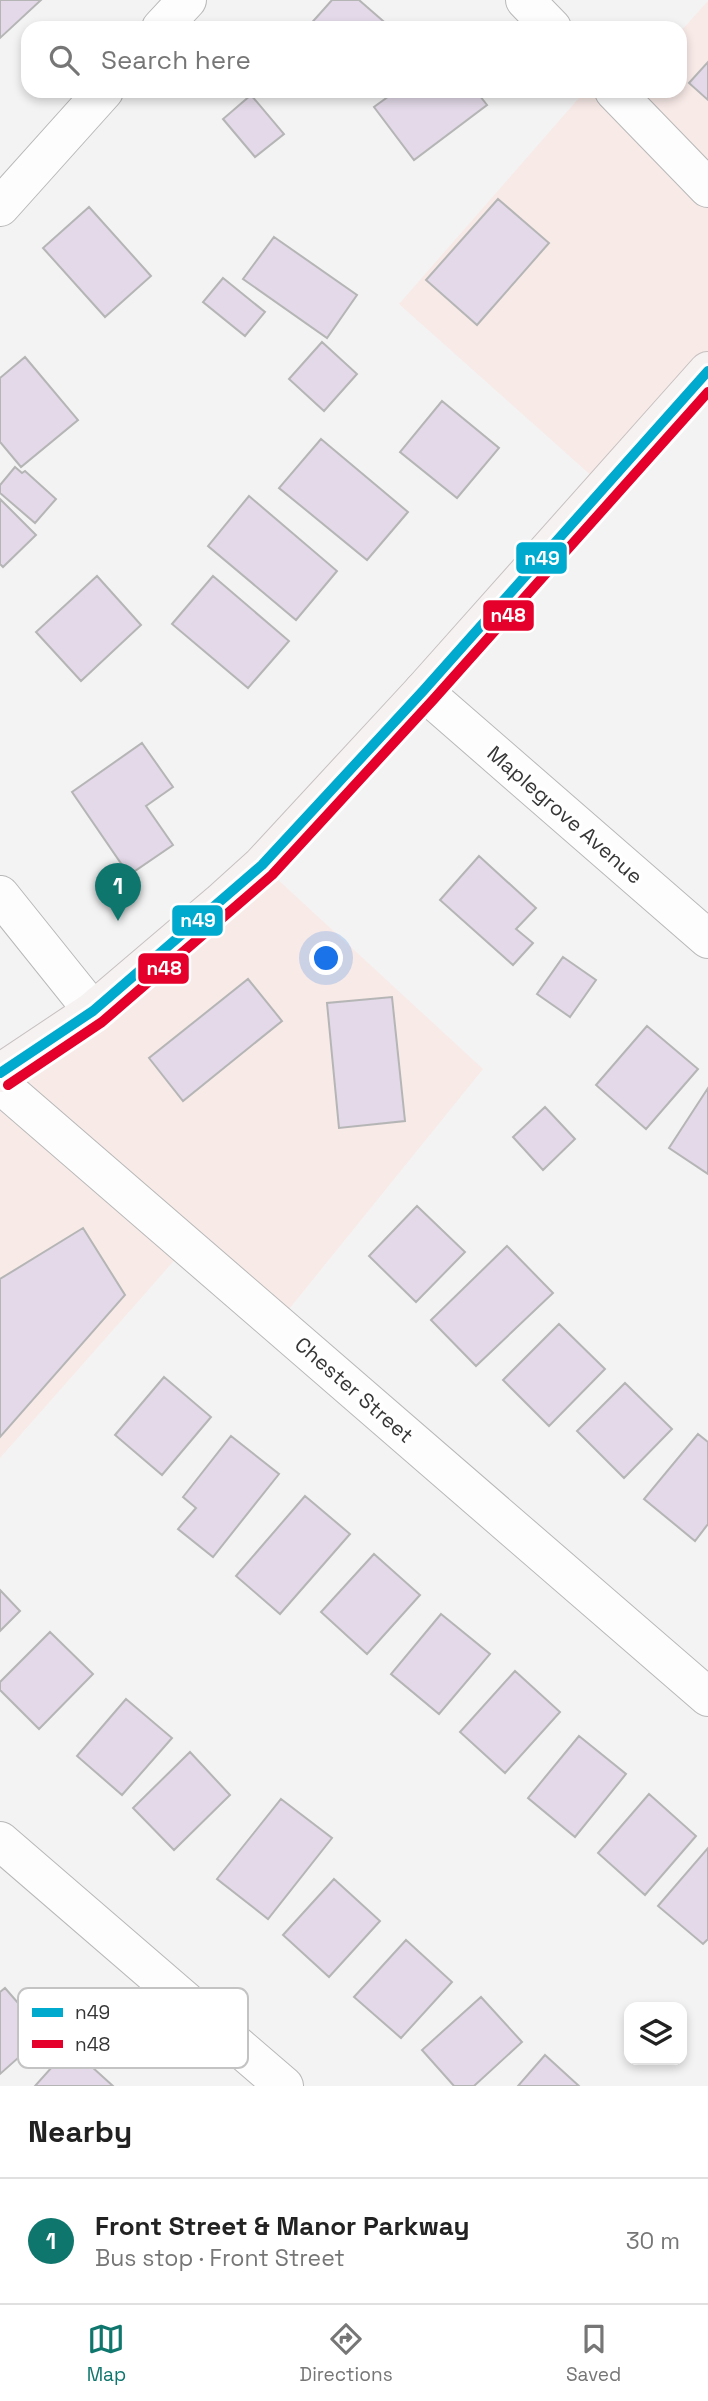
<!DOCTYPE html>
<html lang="en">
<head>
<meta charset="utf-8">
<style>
	body { margin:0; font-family:"Space Grotesk",sans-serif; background:#f2f2f2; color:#222 }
	.controls { position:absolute; right:21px; bottom:21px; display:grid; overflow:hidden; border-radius:14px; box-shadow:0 4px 10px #0003 }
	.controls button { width:63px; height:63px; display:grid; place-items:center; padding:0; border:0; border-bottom:2px solid #e0e0e0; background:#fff; color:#222; font:35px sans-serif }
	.you { position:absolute; left:327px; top:959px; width:24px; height:24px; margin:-18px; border:5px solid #fff; border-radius:50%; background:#1a73e8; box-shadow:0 0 0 10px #1a73e833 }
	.badge { display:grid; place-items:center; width:46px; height:46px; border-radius:50%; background:#0f766e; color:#fff; font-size:23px; font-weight:700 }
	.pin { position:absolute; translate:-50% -58px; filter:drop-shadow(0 2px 4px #0008) }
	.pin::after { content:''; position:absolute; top:37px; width:24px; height:21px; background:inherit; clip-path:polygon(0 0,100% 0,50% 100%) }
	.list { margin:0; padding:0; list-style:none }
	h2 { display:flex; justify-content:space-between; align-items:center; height:91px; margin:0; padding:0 28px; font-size:30px }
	h2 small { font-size:23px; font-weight:400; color:#767676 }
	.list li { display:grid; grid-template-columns:46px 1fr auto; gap:21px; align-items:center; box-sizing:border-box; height:126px; padding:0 28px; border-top:2px solid #e0e0e0 }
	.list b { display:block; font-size:26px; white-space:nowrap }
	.list p { margin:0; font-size:23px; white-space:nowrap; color:#767676 }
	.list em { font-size:23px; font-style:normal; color:#767676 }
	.icon { flex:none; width:38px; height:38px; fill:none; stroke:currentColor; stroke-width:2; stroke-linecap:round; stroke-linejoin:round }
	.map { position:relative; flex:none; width:708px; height:2086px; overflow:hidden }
	.search { position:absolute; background:#fff; box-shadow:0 4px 10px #0003; left:21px; right:21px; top:21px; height:77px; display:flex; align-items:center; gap:18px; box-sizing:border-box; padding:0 24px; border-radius:21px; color:#767676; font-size:26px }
	.sheet { height:217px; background:#fff }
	nav { display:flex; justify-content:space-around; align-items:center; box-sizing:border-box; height:98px; border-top:2px solid #e0e0e0; background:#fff; font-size:19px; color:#767676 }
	nav a { display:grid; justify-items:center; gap:4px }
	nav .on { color:#0f766e }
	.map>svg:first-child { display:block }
</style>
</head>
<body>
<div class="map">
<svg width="708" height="2086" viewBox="0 0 708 2086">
	<rect width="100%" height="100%" fill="#f3f3f4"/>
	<!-- commercial -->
	<path fill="#f8eae7" d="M708,1V371L604,487L399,304L585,91H680V32Z
		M262,865L483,1069L277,1324L187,1246L0,1458V1073Z"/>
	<!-- building -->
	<path fill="#e3d9e8" stroke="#b5b5b6" stroke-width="2" d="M0,0H41L0,38Z
		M332,0H359L390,27L307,28Z
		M708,62V100L689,83Z
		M396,91H476L487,105L414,160L374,107Z
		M251,95L284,134L255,157L223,119Z
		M498,199L549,243L477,325L426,280Z
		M89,207L151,276L105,317L43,248Z
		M274,237L357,295L327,338L243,279Z
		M223,278L265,312L245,336L203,302Z
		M322,342L357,374L324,411L289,379Z
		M25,357L78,420L21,467L0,442V378Z
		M442,401L499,448L457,498L400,452Z
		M321,439L408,512L367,560L279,488Z
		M15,467L22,473L25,471L56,499L35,523L0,493V485Z
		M249,496L337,571L296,620L208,546Z
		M0,499L36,535L3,567L0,564Z
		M97,576L141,625L81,681L36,632Z
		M213,576L289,641L248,688L172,624Z
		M142,743L173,787L146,806L173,845L129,875L72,792Z
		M479,856L536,908L516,929L533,943L513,965L440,900Z
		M563,957L596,980L570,1017L537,994Z
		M248,979L282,1021L183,1101L149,1058Z
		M392,997L405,1121L339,1128L327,1003Z
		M647,1026L698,1069L646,1129L596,1085Z
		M708,1088V1174L669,1148Z
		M545,1107L575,1139L543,1170L513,1137Z
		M417,1206L465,1252L416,1302L369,1256Z
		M83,1228L125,1295L0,1437V1279Z
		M507,1246L553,1293L476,1366L431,1320Z
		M559,1324L605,1369L549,1426L503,1380Z
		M164,1377L211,1417L162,1475L115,1435Z
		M625,1383L672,1429L624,1478L577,1431Z
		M698,1434L708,1442V1524L695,1541L644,1499Z
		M231,1436L279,1474L213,1557L178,1529L196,1508L183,1497Z
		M305,1496L350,1534L280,1614L236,1576Z
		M374,1554L420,1595L367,1654L321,1612Z
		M0,1590L20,1611L0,1631Z
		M441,1614L490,1654L439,1714L391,1674Z
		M50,1632L93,1674L39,1729L0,1690V1682Z
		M515,1671L560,1712L505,1773L460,1732Z
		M126,1699L172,1738L122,1795L77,1756Z
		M579,1736L626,1774L575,1837L528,1798Z
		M190,1752L230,1795L174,1850L133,1808Z
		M649,1794L696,1836L645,1895L598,1853Z
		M281,1799L332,1838L268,1919L217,1879Z
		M708,1848V1939L703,1944L658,1906Z
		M334,1879L380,1921L329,1977L283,1935Z
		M406,1940L452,1982L401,2038L354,1997Z
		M5,1988L45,2034L0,2074V1992Z
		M481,1997L522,2042L474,2086H454L422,2050Z
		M70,2047L113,2086H35Z
		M545,2055L579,2086H518Z"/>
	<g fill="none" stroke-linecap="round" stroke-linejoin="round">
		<defs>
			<path id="minor" d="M525,0L552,28
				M161,28L187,0
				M614,91L708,188
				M0,207L104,91
				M423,691L708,939
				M0,895L93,1011
				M0,1084L708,1697
				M0,1841L284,2086"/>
			<path id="primary" d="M0,1073L93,1011L220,903L262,865L423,691L708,371"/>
		</defs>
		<!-- minor casing -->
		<use href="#minor" stroke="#b8b8b9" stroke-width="40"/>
		<!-- primary casing -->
		<use href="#primary" stroke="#c7c0c0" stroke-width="40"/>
		<!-- minor -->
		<use href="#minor" stroke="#fdfdfd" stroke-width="38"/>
		<!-- primary -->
		<use href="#primary" stroke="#f6f2f2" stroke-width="38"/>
		<defs>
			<path id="bus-1" d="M0,1073L93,1011L262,865L423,691L708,371"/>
			<path id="bus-2" d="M8,1085L102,1022L272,875L433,700L708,392"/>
		</defs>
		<!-- bus-1 casing -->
		<use href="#bus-1" stroke="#fff" stroke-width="16"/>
		<!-- bus-2 casing -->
		<use href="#bus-2" stroke="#fff" stroke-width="16"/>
		<!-- bus-1 -->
		<use href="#bus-1" stroke="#00a9ce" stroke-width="10"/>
		<!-- bus-2 -->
		<use href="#bus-2" stroke="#e4002b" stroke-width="10"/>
	</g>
	<g text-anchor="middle" stroke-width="7" stroke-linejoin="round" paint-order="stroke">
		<!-- street labels -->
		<g font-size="21" fill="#363637" stroke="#fff">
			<text transform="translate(565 815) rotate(41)" y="7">Maplegrove Avenue</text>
			<text transform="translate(354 1390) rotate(41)" y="7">Chester Street</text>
		</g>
	</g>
	<!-- legend -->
	<rect x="18" y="1988" width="230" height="80" rx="10" fill="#fff" stroke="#c3c3c3" stroke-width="2"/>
	<rect x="32" y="2008" width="31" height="9" fill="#00a9ce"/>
	<rect x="32" y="2040" width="31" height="8" fill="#e4002b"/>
	<g font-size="19" fill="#363637">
		<text x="75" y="2019">n49</text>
		<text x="75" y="2051">n48</text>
	</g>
	<g stroke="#fff" stroke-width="2.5">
		<rect x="515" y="541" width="53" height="34" rx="7" fill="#00a9ce"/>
		<rect x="482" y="599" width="53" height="33" rx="7" fill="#e4002b"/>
		<rect x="171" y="904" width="53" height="33" rx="7" fill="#00a9ce"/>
		<rect x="137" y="952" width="53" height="33" rx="7" fill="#e4002b"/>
	</g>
	<g font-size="19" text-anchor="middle" font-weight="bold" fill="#fff">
		<text x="542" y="565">n49</text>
		<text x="508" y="622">n48</text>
		<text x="198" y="927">n49</text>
		<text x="164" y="975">n48</text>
	</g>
</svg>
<div class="controls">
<button><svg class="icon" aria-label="layers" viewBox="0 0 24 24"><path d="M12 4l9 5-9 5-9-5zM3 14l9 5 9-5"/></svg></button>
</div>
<div class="you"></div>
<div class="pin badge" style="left:118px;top:921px">1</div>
<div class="search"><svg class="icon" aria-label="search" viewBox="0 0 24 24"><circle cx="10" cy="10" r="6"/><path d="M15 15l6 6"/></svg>Search here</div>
</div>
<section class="sheet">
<h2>Nearby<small></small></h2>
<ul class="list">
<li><span class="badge">1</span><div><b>Front Street &amp; Manor Parkway</b><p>Bus stop · Front Street</p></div><em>30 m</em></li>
</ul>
</section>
<nav>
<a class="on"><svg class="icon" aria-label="map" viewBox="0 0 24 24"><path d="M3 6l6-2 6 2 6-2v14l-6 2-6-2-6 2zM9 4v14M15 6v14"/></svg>Map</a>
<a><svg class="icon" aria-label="directions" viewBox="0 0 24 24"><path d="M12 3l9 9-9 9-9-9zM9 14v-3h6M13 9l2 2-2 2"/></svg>Directions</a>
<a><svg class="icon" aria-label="saved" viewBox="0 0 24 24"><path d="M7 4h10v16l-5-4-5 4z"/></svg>Saved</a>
</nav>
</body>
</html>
